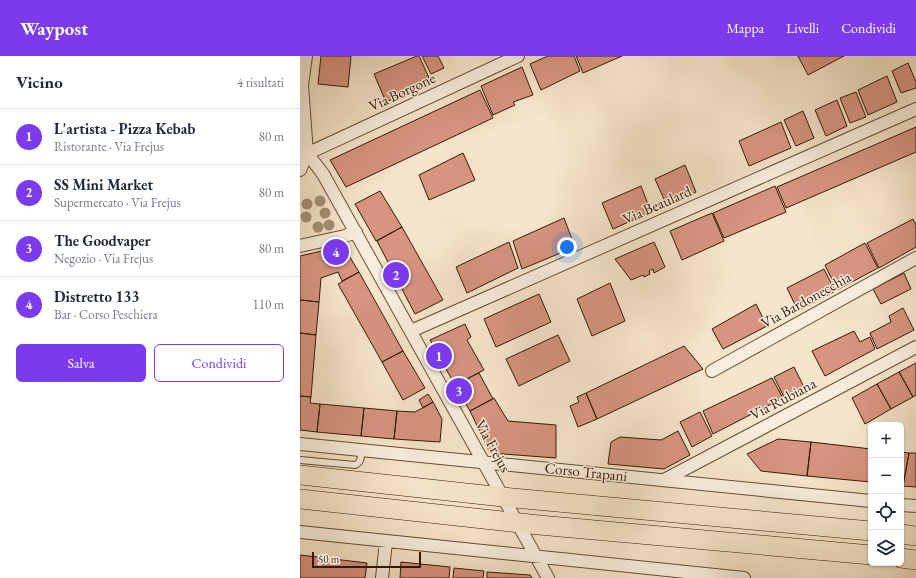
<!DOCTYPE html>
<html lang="it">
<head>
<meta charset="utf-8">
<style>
	body { margin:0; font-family:"EB Garamond",serif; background:#f6f6f7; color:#1f2937 }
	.controls { position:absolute; right:12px; bottom:12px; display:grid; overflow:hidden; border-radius:6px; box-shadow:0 1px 3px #0004 }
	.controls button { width:36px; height:36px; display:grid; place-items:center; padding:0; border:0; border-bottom:1px solid #e0e1e3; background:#fff; color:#1f2937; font:20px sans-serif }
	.scale { position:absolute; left:12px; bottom:10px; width:109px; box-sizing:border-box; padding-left:4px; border:2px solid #351a00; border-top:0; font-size:11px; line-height:14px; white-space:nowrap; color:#351a00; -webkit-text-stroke:3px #f9eedd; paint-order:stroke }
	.you { position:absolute; left:267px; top:191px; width:14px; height:14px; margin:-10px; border:3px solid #fff; border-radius:50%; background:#1a73e8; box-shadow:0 0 0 6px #1a73e833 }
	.badge { display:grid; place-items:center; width:26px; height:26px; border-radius:50%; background:#7c3aed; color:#fff; font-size:13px; font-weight:700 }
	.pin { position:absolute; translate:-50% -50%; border:2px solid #fff; box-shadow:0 1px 4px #0006 }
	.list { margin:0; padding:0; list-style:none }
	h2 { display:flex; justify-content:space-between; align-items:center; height:52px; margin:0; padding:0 16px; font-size:17px }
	h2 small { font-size:13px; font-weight:400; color:#747a83 }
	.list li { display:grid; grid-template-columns:26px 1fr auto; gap:12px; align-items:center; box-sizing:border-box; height:56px; padding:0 16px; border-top:1px solid #e0e1e3 }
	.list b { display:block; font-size:15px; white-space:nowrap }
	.list p { margin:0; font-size:13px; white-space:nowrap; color:#747a83 }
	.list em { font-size:13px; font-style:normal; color:#747a83 }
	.actions { display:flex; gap:8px; padding:12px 16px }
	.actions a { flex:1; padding:9px 0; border:1px solid #7c3aed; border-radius:6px; text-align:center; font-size:14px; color:#7c3aed }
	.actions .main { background:#7c3aed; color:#fff }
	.icon { flex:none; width:22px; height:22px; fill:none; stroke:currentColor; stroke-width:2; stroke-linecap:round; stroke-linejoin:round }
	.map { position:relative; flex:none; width:616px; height:522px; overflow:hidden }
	header { display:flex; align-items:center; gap:24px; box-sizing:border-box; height:56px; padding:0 20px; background:#7c3aed; color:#fff }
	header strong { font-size:19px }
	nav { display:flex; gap:22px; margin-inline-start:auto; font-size:14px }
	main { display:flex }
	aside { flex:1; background:#fff }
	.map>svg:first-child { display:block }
</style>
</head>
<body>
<header>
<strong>Waypost</strong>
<nav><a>Mappa</a><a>Livelli</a><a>Condividi</a></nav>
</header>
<main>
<aside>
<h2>Vicino<small>4 risultati</small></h2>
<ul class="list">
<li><span class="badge">1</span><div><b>L'artista - Pizza Kebab</b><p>Ristorante · Via Frejus</p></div><em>80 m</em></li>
<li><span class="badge">2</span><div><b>SS Mini Market</b><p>Supermercato · Via Frejus</p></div><em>80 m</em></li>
<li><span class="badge">3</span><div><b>The Goodvaper</b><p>Negozio · Via Frejus</p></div><em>80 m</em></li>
<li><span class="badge">4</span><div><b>Distretto 133</b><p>Bar · Corso Peschiera</p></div><em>110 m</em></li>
</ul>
<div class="actions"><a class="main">Salva</a><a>Condividi</a></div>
</aside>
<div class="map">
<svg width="616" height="522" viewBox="0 0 616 522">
	<rect width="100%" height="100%" fill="#f6e5cb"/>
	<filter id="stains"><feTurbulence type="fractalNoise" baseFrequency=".005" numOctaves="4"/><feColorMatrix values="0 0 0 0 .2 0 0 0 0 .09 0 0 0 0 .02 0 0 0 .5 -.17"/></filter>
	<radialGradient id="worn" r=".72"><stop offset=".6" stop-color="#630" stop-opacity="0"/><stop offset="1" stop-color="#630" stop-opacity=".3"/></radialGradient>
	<!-- building -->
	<path fill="#d79481" stroke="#351a00" d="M21,0H51L48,31L18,28Z
		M117,0H119L131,26L86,46L74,18Z
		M122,0H138L144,12L131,18Z
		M248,0H274L280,15L241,34L230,8Z
		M276,0H322L283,17Z
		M498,0H544L508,19Z
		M608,7L616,26V32L601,37L592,15Z
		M222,11L233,39L213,46L215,49L193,59L181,30Z
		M587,20L597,46L568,59L558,34Z
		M180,34L193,62L46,131L30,104Z
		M556,36L566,61L550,67L540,42Z
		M537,44L547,70L526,80L515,54Z
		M503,55L514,82L496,90L484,64Z
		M481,66L491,92L449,110L439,85Z
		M616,71V96L486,152L477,131Z
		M163,97L175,124L129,144L119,119Z
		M385,109L396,136L367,150L355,123Z
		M341,130L351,156L313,173L302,147Z
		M475,130L486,156L424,182L413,157Z
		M80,135L102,171L76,185L55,148Z
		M412,157L424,185L382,204L370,175Z
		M264,162L275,191L222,213L213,185Z
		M613,163L616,169V191L579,212L567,187Z
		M102,171L143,244L115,258L77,185Z
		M209,186L218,212L167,237L156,211Z
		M354,186L365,211L354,217L353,213L349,215L350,218L344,221L343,219L331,224L315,203Z
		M565,187L578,212L537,234L525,209Z
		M43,190L59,216L42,225L38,216L21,222L19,246L0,244V200Z
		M524,213L535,235L498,255L487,232Z
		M59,216L103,295L82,306L38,228Z
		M604,217L611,233L581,248L573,233Z
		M310,227L325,265L292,280L277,243Z
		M239,238L251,266L196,291L184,263Z
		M0,244L19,246L16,279L0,277Z
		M456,248L467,270L423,293L412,273Z
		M603,252L614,274L577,293L570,277L591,266L589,260Z
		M165,268L171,281L167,284L184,314L155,329L130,284Z
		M554,275L560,286L570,281L575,293L525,320L512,295Z
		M0,277L16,279L11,341L0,340Z
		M258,279L270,305L219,330L206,303Z
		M384,290L403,313L297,363L286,337Z
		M103,295L125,332L103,344L82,306Z
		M616,307V339L613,341L599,316Z
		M494,311L504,331L484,341L474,321Z
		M599,316L613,341L591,353L577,328Z
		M179,317L193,343L170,355L155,329Z
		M472,322L483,342L413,378L403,355Z
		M577,328L591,353L565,368L552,342Z
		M286,337L297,363L278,371L270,350L279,346L277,341Z
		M128,338L133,346L123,352L119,344Z
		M0,340L11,341L10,347L20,348L17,376L0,374Z
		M194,342L208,365L256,369V402L190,397L170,355Z
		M133,346L142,363L140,386L94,383L97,355L115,356Z
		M20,348L64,352L61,380L17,376Z
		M64,352L97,355L94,383L61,380Z
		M400,356L412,380L392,391L380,366Z
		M378,375L390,399L364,413L308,408L311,386L320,381L361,384Z
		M478,383L511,386L507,420L461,415L447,398Z
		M511,386L571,393V426L507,420Z
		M601,396L609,397L603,430L601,429Z
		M609,397H616V431L603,430Z
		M0,499L67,507L65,522H0Z
		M101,506L150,511L149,522H100Z
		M154,512L184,515L183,522H153Z
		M187,516L230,519L232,522H187Z"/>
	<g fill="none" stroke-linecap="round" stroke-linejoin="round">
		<defs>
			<path id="lane" d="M0,404L55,409C62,406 61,400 61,394"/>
			<path id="street" d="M0,88L23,118L248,522
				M0,101L218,0
				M0,114L7,98L2,29L6,0
				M0,190L45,180L56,176
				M111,275L616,53
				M412,315L616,202
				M0,388L571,445
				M364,424L616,291
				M601,449L616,450
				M0,476L444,522
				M82,522L86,486"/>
			<path id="primary" d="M0,419L203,441L571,475
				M0,443L239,469L571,499
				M601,478L616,480
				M601,502L616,504"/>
		</defs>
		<!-- lane casing -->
		<use href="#lane" stroke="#654d33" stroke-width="8"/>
		<!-- street casing -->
		<use href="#street" stroke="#654d33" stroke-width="14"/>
		<!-- primary casing -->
		<use href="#primary" stroke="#351a00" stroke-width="20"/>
		<!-- lane -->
		<use href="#lane" stroke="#f9eedd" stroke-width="6"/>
		<!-- street -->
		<use href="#street" stroke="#f9eedd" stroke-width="12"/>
		<!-- primary -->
		<use href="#primary" stroke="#f6e5cb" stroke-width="19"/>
	</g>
	<!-- trees -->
	<g fill="#a29175">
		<circle cx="20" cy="145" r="5.5"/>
		<circle cx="7" cy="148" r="5.5"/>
		<circle cx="25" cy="157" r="5.5"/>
		<circle cx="6" cy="161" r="5.5"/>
		<circle cx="29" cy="169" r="5.5"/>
		<circle cx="18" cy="171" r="5.5"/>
	</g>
	<g text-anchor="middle" stroke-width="3" stroke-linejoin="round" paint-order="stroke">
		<!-- street labels -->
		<g font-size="15" fill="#351a00" stroke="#f9eedd">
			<text transform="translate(102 36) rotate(-25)" y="5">Via Borgone</text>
			<text transform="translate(357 149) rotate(-24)" y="5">Via Beaulard</text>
			<text transform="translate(506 244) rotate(-29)" y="5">Via Bardonecchia</text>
			<text transform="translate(483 343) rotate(-28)" y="5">Via Rubiana</text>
			<text transform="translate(193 390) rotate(61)" y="5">Via Frejus</text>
			<text transform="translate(286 416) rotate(6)" y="5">Corso Trapani</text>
		</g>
	</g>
	<rect width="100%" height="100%" filter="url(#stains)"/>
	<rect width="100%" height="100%" fill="url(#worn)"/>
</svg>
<div class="controls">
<button>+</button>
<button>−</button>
<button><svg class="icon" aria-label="locate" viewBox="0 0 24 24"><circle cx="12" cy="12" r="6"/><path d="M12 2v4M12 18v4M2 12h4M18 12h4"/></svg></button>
<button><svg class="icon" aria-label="layers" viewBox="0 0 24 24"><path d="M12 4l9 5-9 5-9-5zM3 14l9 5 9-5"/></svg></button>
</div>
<div class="scale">50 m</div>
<div class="you"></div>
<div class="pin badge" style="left:139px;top:300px">1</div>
<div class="pin badge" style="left:96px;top:219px">2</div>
<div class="pin badge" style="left:159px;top:335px">3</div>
<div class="pin badge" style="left:36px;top:196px">4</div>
</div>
</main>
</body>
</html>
